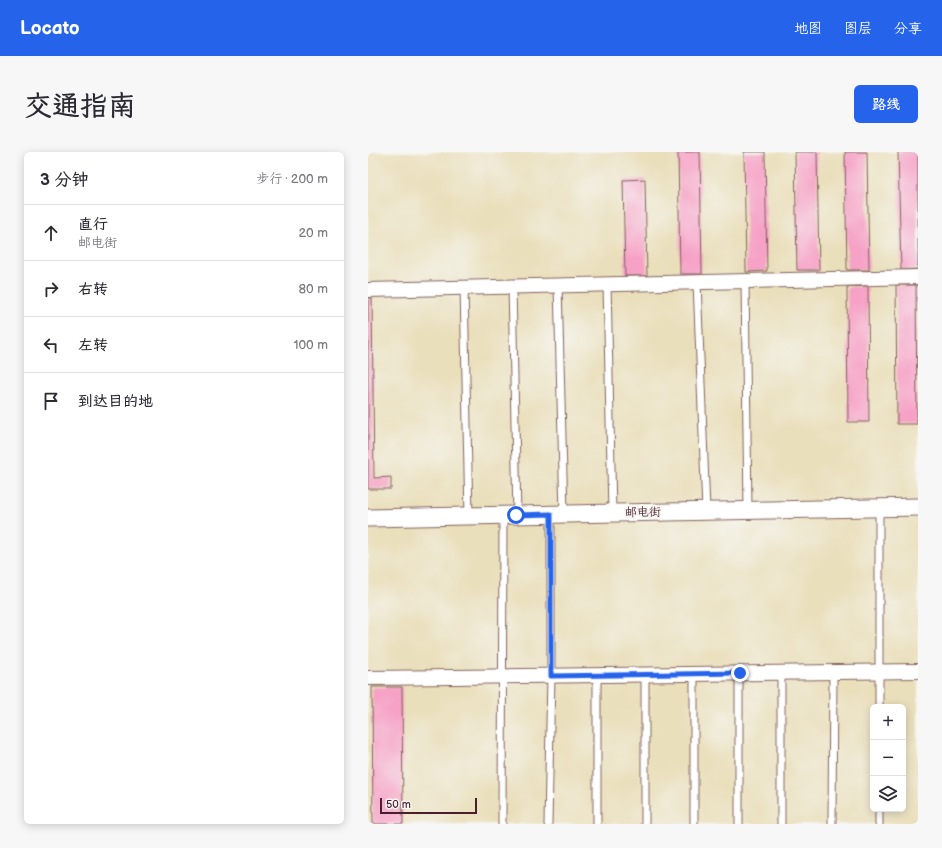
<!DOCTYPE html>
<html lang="zh">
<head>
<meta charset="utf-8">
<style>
	body { margin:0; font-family:"Balsamiq Sans","LXGW WenKai TC",sans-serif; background:#f7f7f7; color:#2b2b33 }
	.controls { position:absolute; right:12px; bottom:12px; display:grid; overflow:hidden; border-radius:6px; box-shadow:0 2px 10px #0003 }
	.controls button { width:36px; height:36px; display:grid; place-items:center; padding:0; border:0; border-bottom:1px solid #e1e1e2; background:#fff; color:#2b2b33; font:20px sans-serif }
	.scale { position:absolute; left:12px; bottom:10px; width:97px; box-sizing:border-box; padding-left:4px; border:2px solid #4a1f2b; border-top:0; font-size:11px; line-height:14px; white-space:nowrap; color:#4a1f2b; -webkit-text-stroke:3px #f6f6f2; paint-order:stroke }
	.stop { position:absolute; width:12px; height:12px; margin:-9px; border:3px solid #2563eb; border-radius:50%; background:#fff }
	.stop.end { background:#2563eb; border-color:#fff; box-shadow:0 1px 4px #0008 }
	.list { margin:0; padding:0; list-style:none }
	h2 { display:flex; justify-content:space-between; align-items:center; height:52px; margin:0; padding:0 16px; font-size:17px }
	h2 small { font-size:13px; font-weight:400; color:#7c7c81 }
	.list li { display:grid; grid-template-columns:26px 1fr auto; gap:12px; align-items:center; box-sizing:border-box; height:56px; padding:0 16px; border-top:1px solid #e1e1e2 }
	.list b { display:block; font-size:15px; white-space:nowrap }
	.list p { margin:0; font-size:13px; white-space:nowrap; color:#7c7c81 }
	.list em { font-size:13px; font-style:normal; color:#7c7c81 }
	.icon { flex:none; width:22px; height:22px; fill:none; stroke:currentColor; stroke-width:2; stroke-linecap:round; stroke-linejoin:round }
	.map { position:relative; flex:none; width:550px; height:672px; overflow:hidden; border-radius:6px }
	header { display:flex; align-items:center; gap:24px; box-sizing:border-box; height:56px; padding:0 20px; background:#2563eb; color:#fff }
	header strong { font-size:19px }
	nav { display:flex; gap:22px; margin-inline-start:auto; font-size:14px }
	.intro { display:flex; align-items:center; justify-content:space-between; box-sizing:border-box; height:96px; padding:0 24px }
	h1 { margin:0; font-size:28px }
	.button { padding:10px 18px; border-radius:6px; background:#2563eb; color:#fff; font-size:14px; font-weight:700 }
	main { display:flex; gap:24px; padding:0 24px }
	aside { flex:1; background:#fff; border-radius:6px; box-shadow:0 2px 10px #0003 }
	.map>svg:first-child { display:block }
</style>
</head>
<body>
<header>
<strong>Locato</strong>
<nav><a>地图</a><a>图层</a><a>分享</a></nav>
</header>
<div class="intro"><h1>交通指南</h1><a class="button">路线</a></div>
<main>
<aside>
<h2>3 分钟<small>步行 · 200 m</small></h2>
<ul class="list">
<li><svg class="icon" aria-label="ahead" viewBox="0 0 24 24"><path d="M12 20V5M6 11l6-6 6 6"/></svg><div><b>直行</b><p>邮电街</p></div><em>20 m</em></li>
<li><svg class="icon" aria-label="right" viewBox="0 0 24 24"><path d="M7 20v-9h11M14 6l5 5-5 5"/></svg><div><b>右转</b></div><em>80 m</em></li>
<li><svg class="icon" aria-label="left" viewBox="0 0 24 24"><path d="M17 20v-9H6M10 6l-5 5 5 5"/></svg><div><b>左转</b></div><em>100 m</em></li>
<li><svg class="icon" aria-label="arrive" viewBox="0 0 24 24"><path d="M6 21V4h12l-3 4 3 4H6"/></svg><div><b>到达目的地</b></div></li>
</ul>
</aside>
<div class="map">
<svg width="550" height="672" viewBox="0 0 550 672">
	<rect width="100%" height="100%" fill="#f6f6f2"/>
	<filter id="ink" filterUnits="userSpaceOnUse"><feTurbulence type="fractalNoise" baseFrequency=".025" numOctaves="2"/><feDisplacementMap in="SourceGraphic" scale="8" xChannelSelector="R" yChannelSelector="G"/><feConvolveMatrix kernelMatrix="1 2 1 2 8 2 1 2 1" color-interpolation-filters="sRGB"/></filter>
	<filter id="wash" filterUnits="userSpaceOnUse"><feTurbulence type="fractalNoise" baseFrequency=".012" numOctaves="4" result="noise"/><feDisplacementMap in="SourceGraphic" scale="16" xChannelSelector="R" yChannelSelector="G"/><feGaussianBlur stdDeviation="0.9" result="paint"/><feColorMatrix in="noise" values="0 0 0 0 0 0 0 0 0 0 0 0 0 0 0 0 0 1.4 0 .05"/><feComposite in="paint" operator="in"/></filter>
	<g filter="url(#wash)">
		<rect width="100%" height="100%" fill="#eadfbb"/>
		<g id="blocks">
			<!-- building -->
			<path fill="#f6a2c6" d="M310,0H332L334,122H312Z
				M376,0H397L399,119L378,120Z
				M427,0H449L451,118H429Z
				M477,0H499L501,118H479Z
				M530,0H550V117L533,118Z
				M277,27L279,124H257L255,28Z
				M528,133H548L549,272H529Z
				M500,134L501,270H480L479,135Z
				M0,146H4L6,326L23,325V337H0Z
				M4,535H34L35,672H5Z"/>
		</g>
	</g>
	<g filter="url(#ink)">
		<use href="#blocks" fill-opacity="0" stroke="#82625d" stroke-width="1"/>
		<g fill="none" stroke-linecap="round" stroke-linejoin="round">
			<defs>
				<path id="service" d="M377,129L380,358
					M329,130L338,359
					M239,132L244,361
					M190,133L196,362
					M144,134L149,363
					M96,136L101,364
					M413,521V672
					M277,522V672
					M326,522V672
					M229,523V672
					M511,555V356
					M511,657V672
					M134,672L135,363
					M180,672L183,524V362
					M371,672V521
					M464,672L465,520"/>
				<path id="minor" d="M0,138L550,125
					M0,526L550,519"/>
				<path id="tertiary" d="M0,366L550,355"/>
			</defs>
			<!-- service casing -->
			<use href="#service" stroke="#82625d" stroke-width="9"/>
			<!-- minor casing -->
			<use href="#minor" stroke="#82625d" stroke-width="16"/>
			<!-- tertiary casing -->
			<use href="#tertiary" stroke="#82625d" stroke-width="19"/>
			<!-- service -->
			<use href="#service" stroke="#fff" stroke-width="7"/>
			<!-- minor -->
			<use href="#minor" stroke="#fff" stroke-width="14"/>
			<!-- tertiary -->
			<use href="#tertiary" stroke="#fff" stroke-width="17"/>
		</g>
	</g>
	<g fill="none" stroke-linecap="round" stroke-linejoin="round" filter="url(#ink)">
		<!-- route -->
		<path stroke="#2563eb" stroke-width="5" d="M148,363L183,362V524L372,521"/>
	</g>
	<g text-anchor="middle" stroke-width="4" stroke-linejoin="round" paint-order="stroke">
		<!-- street labels -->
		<g font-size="12" fill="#4a1f2b" stroke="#f6f6f2">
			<text transform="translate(275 360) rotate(-1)" y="4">邮电街</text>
		</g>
	</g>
</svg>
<div class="controls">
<button>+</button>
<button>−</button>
<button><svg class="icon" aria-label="layers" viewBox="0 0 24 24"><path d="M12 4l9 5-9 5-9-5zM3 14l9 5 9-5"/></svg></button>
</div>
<div class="scale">50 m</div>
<div class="stop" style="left:148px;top:363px"></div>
<div class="stop end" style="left:372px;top:521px"></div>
</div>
</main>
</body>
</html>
